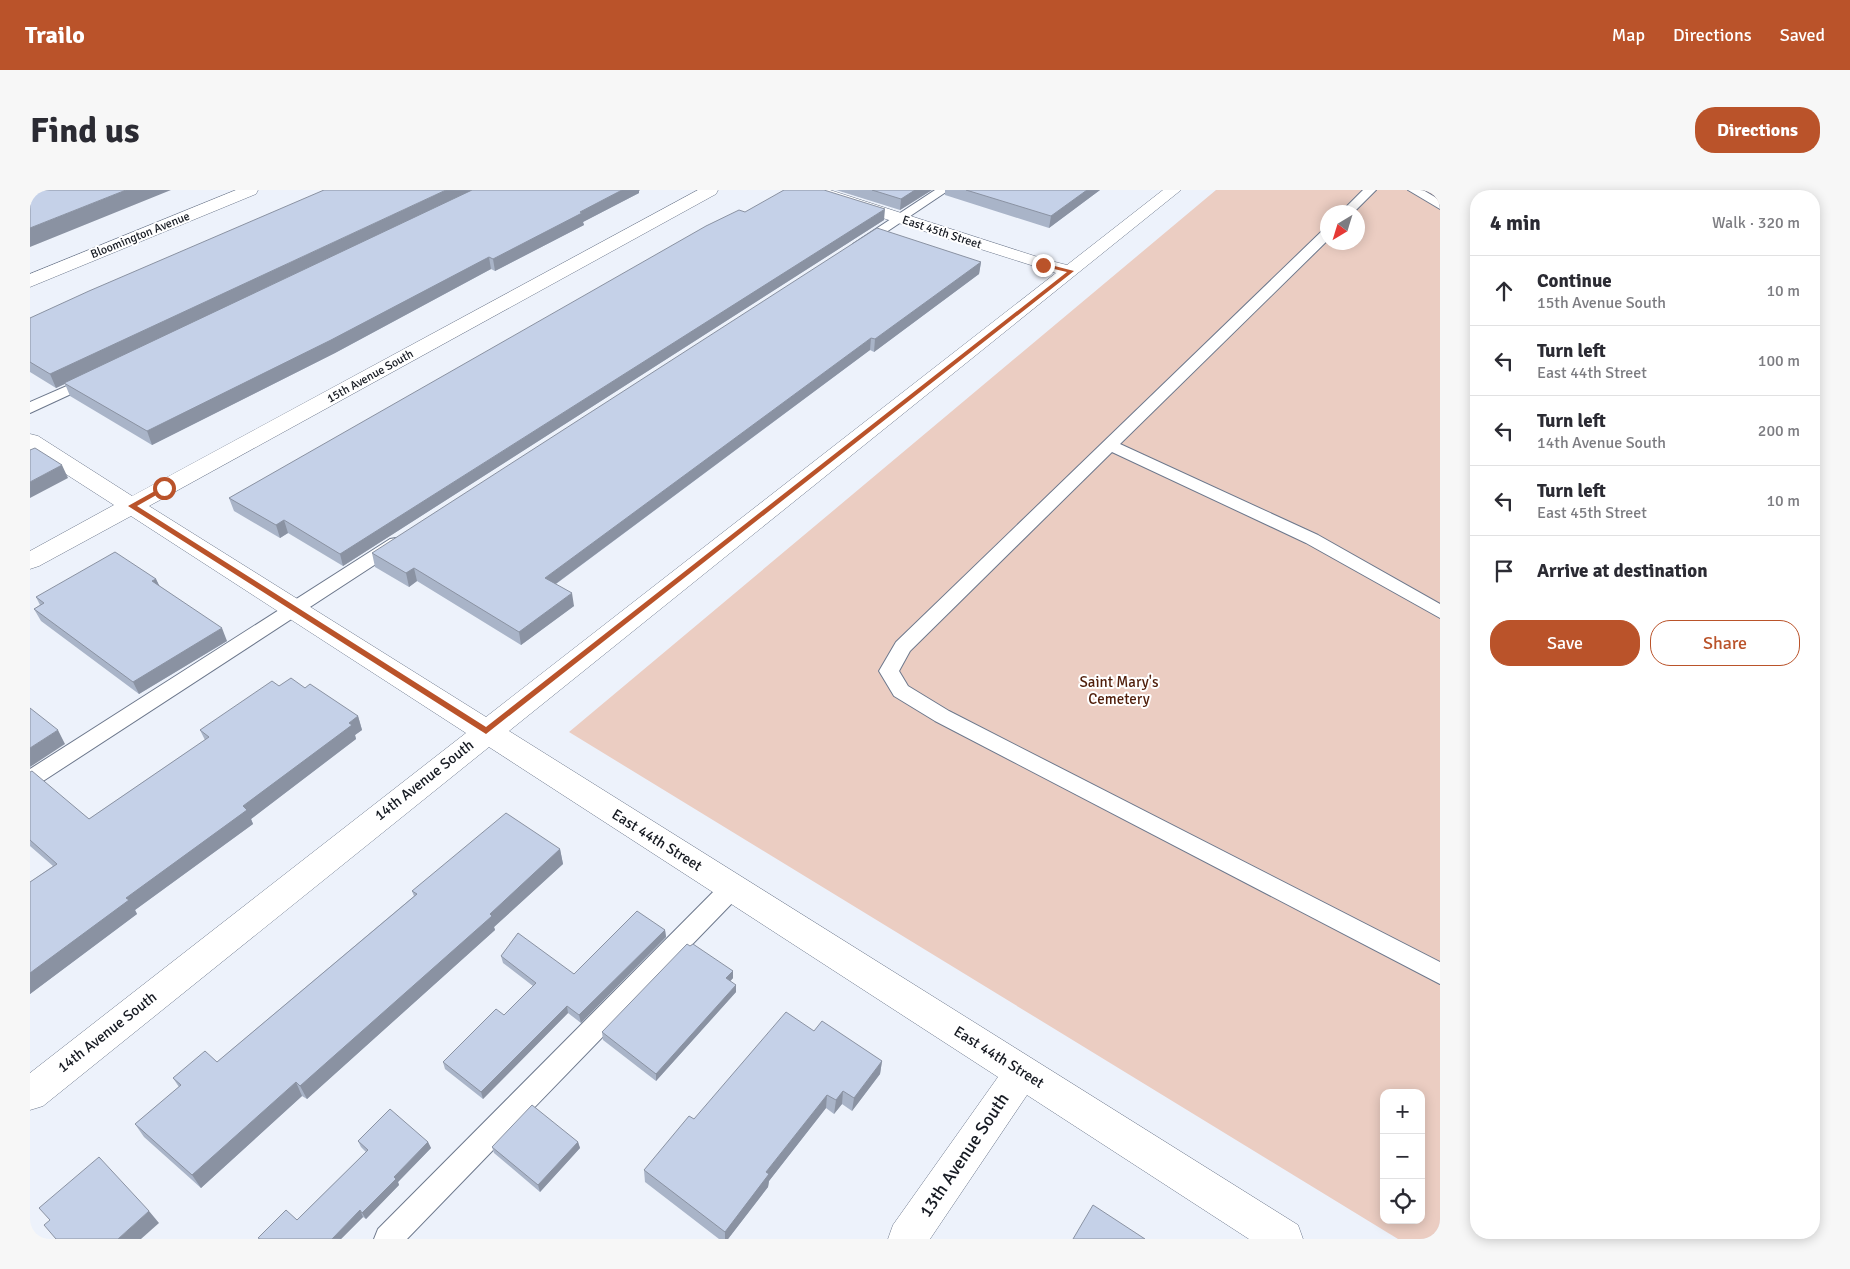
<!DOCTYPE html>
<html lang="en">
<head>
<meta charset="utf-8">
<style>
	body { margin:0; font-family:Signika,sans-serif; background:#f7f7f7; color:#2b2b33 }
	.controls { position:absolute; right:15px; bottom:15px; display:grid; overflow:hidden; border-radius:10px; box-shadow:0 2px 12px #0003 }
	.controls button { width:45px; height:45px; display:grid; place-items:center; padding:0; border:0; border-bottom:1px solid #e1e1e2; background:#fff; color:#2b2b33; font:25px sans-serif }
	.compass { position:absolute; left:1290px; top:15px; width:45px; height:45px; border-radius:50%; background:#fff; box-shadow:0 2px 12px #0003; rotate:218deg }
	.stop { position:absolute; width:15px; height:15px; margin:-11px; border:4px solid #ba532a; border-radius:50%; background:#fff }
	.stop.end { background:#ba532a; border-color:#fff; box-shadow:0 1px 5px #0008 }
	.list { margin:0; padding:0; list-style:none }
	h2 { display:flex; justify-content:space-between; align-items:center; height:65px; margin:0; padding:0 20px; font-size:21px }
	h2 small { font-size:16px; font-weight:400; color:#7c7c81 }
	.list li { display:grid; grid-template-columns:32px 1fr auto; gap:15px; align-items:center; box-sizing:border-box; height:70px; padding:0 20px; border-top:1px solid #e1e1e2 }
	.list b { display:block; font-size:19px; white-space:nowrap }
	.list p { margin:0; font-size:16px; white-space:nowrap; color:#7c7c81 }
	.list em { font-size:16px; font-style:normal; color:#7c7c81 }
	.actions { display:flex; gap:10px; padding:15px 20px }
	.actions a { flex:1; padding:11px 0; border:1px solid #ba532a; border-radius:20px; text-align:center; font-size:18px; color:#ba532a }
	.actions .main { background:#ba532a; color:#fff }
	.icon { flex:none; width:28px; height:28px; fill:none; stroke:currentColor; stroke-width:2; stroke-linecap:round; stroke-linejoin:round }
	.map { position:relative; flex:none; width:1410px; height:1049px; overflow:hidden; border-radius:20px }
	header { display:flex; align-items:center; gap:30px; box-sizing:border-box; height:70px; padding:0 25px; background:#ba532a; color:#fff }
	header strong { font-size:24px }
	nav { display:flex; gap:28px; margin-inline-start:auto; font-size:18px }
	.intro { display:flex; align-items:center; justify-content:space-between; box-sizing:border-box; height:120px; padding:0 30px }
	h1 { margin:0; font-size:35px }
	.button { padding:12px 22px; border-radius:20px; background:#ba532a; color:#fff; font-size:18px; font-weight:700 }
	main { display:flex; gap:30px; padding:0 30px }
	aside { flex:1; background:#fff; border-radius:20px; box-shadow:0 2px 12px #0003 }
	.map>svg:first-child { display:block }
</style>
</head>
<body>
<header>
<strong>Trailo</strong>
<nav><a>Map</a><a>Directions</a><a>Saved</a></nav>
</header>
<div class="intro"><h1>Find us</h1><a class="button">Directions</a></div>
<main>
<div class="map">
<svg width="1410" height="1049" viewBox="0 0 1410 1049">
	<rect width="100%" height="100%" fill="#edf2fb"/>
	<!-- green -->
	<path fill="#ebcdc2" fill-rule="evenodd" d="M1186,0H1410V1049H1368L539,542ZM1298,22H1328V52H1298ZM1354,903H1391V1030H1354Z"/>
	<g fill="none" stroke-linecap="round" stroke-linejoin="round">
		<defs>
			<path id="service" d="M905,0H919L834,57H824L823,54Z
				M1333,0H1346L1324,22H1311Z
				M1378,0H1393L1410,10V19Z
				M1298,38V50L1090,254L1288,345L1410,414V428L1276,353L1082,262L880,461L869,481L878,496L919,521L1410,772V794L905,531L864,506L849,481L866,452L1294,39Z
				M62,185L67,186L69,189L67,192L0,223V212Z
				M366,348L372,349L375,353L372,357L7,595L0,597V579L360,349Z
				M702,689L710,691L713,698L710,705L377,1049H344L348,1039L694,691Z"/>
			<path id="minor" d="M668,0H688L686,4L119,316L456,527L1026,83L777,4L775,0H800L1017,70L1037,75L1133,0H1151L479,541L1268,1035L1273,1049H1219L997,905L900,1049H858L863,1035L968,887L459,557L13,916L0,920V883L436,543L101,326L9,376L0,379V361L84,315L0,261V244L8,246L102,306Z"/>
			<path id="tertiary" d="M206,0H228L226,4L0,97V84Z"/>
		</defs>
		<!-- service casing -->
		<use href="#service" stroke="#6d788c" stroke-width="2"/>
		<!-- minor casing -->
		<use href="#minor" stroke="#6d788c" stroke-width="1"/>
		<!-- tertiary casing -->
		<use href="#tertiary" stroke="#6d788c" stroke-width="1"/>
		<!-- service -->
		<use href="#service" fill="#fff" fill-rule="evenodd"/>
		<!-- minor -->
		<use href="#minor" fill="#fff" fill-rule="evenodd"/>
		<!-- tertiary -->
		<use href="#tertiary" fill="#fff" fill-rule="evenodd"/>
	</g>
	<!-- wall -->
	<path fill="#a9b4c8" d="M806,0H902L870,20Z
		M915,0H1070L1019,38L915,5Z
		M609,1V3L553,32L554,35L465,81L461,79L305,163L122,255L40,206L35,194L26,198L0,182V128Z
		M715,22L854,30L313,376L258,343L250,348L204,321L199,308Z
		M951,72L949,84L844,162L840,160L526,394L544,416L491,455L387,391L379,397L345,377L342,363Z
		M126,389L129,396L197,451L109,504L11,431L4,419L10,415L6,407Z
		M249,496L275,498L328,526L332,540L325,545L326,549L221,629L223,634L105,720L107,724L0,804V692L23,676L0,656V582L59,629L175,550L170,540Z
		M530,659L533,674L464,737L465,740L277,909L272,906L171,998L114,947L105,934L149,897L143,888L187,872L384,706L382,701Z
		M635,740L636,747L551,833L538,823L453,909L415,879L413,872L474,825L503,796L473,773L471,766L544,784Z
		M703,781V788L700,791L706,802L626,891L573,850L572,842Z
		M852,871L850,884L822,921L812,914L804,924L796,918L739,991L738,997L698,1049H689L615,992L614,980L664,929Z
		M328,951L398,952L401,958L368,992L369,995L336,1029L333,1027L311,1049H229L228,1048L267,1030L336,962L331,957Z
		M548,952L550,958L510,1002L464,963L462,957Z"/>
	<!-- shaded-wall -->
	<path fill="#8a92a2" d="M96,0H141L0,57V38Z
		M416,0H444L26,198L20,184Z
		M592,0H610L609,1V3L553,32L554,35L465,81L463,69L550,22Z
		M885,0H902L870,20L871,9Z
		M1057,0H1070L1019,38L1021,26Z
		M855,19L854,30L313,376L310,364Z
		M459,67L461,79L305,163L122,255L117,241Z
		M951,72L949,84L844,162L845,149Z
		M841,148L840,160L516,401L515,388Z
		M32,275L38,288L0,308V292Z
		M254,330L258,343L250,348L246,335Z
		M384,378L387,391L379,397L376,383Z
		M126,389L132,401L122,391Z
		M542,403L544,416L491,455L489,442Z
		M192,438L197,451L109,504L103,492Z
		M328,526L332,540L325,545L326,549L221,629L223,634L105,720L107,724L0,804V783Z
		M28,540L35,554L0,577V558Z
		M530,659L533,674L464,737L465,740L277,909L270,896Z
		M635,740L636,747L551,833L549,825Z
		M703,781V788L696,796V788Z
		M706,795V802L626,891V884Z
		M537,816L538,823L453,909L451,902Z
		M852,871L850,884L822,921L824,908Z
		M266,892L272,906L171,998L162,985Z
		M813,901L812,914L804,924L806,910Z
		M797,905L796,918L739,991L738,997L698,1049H695V1042L736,982Z
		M398,952L401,958L368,992L369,995L336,1029L332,1023L364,987Z
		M548,952L550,958L510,1002L508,995Z
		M330,1020L333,1027L311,1049H302Z
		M119,1021L129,1033L111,1049H88Z"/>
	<!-- building -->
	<path fill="#c5d1e8" stroke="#8a92a2" d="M0,0H96L0,38Z
		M294,0H416L20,184L0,172V128L59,101Z
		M442,0H592L550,22L552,23L463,69L459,67L301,150L117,241L34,193Z
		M754,0H794L855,19L310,364L254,330L246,335L199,308L676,36L709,20L715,22Z
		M842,0H885L871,9Z
		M936,0H1057L1021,26Z
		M847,38L951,72L845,149L841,148L515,388L542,403L489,442L384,378L376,383L342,363Z
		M5,258L32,275L0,292V260Z
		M85,362L126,389L122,391L192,438L103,492L4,419L14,413L6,407Z
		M261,488L275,498L280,494L328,526L319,533L322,535L213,616L217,620L96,708L99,710L0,783V692L27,674L0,650V582L2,581L59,629L179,547L170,540L242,491L249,496Z
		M0,518L28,540L0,558Z
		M476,623L530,659L460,724L462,726L270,896L266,892L162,985L105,934L151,895L143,888L175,861L187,872L387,704L382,701Z
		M607,721L635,740L549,825L537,816L451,902L413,872L466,819L474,825L506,793L471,766L488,743L544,784Z
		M657,754L660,756L663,754L703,781L696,788L706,795L626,884L572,842Z
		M756,822L784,841L792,831L852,871L824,908L813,901L806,910L797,905L736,982L739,984L695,1042L614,980L659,926L664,929Z
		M502,915L548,952L508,995L462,957Z
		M360,919L398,952L364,987L366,989L332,1023L330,1020L302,1049H230L228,1048L256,1020L267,1030L338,960L328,951Z
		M69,967L119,1021L88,1049H26L14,1035L20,1030L9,1018Z
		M1063,1015L1115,1049H1043Z"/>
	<!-- route -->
	<path fill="#ba532a" d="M1013,73L1044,81L456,544L98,316L132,297H137V299L107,316L456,537L1037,82L1011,76Z"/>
	<g text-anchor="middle" stroke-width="4" stroke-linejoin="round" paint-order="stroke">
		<!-- far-street labels -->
		<g font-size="12" fill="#161a22" stroke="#fff">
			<text transform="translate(912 42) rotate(18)" y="4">East 45th Street</text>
			<text transform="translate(110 45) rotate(-22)" y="4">Bloomington Avenue</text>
			<text transform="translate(340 186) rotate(-29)" y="4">15th Avenue South</text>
		</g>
		<!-- park labels -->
		<g font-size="15" fill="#501e0a" stroke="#fff">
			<text x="1089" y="497">Saint Mary's<tspan x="1089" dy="17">Cemetery</tspan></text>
		</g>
		<!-- street labels -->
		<g font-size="15" fill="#161a22" stroke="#fff">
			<text transform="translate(394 590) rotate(-38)" y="5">14th Avenue South</text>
			<text transform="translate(627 650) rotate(32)" y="5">East 44th Street</text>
			<text transform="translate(77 842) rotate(-38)" y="5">14th Avenue South</text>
			<text transform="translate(969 867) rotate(32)" y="5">East 44th Street</text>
		</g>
		<!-- near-street labels -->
		<g font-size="18" fill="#161a22" stroke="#fff">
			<text transform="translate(934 965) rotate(-56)" y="6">13th Avenue South</text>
		</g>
	</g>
</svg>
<div class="controls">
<button>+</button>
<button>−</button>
<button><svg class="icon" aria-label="locate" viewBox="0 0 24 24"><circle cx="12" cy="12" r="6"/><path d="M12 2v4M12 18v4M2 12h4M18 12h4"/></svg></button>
</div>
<svg class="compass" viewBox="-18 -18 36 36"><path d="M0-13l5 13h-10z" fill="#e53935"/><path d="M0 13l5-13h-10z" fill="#7c7c81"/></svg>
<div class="stop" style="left:134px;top:298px"></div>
<div class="stop end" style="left:1013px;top:75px"></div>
</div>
<aside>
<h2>4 min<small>Walk · 320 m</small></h2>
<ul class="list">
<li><svg class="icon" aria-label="ahead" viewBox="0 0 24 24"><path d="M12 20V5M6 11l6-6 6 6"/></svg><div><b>Continue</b><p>15th Avenue South</p></div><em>10 m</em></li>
<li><svg class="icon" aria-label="left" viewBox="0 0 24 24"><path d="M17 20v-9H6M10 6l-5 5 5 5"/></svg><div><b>Turn left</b><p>East 44th Street</p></div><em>100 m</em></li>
<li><svg class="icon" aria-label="left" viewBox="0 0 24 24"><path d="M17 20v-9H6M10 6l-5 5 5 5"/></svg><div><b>Turn left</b><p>14th Avenue South</p></div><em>200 m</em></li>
<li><svg class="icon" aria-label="left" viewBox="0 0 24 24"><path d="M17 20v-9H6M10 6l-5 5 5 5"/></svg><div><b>Turn left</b><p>East 45th Street</p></div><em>10 m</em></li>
<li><svg class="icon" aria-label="arrive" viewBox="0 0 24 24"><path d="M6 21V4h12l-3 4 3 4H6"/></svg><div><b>Arrive at destination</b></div></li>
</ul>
<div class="actions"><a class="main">Save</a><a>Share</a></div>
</aside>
</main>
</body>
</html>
